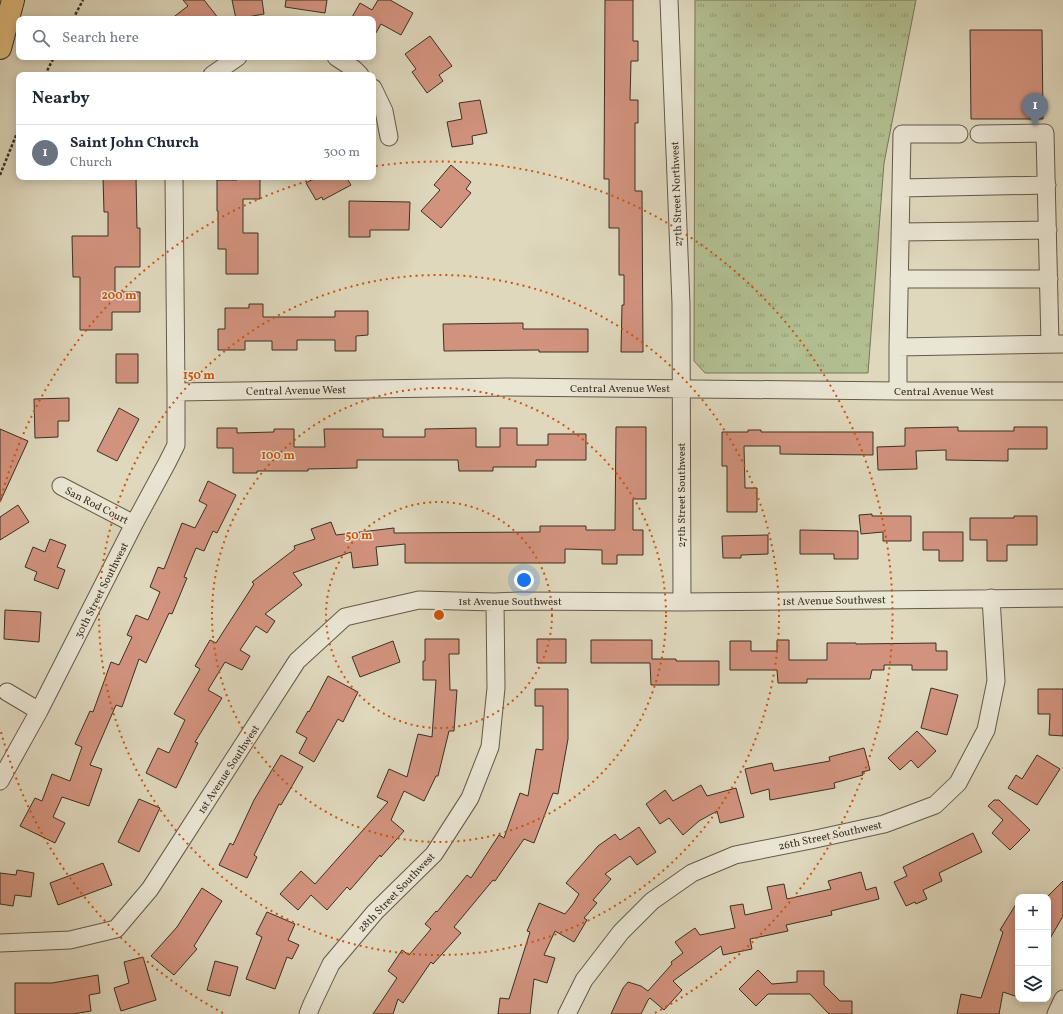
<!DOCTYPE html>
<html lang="en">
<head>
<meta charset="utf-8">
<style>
	body { margin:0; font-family:Vollkorn,serif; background:#f2f2f3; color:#1f2937 }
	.controls { position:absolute; right:12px; bottom:12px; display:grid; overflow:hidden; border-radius:8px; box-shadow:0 2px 10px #0003 }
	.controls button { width:36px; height:36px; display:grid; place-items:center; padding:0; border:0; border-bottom:1px solid #e0e1e3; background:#fff; color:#1f2937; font:20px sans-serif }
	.you { position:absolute; left:524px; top:580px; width:14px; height:14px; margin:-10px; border:3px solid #fff; border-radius:50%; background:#1a73e8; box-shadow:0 0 0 6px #1a73e833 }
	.badge { display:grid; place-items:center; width:26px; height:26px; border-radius:50%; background:#b45309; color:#fff; font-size:13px; font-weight:700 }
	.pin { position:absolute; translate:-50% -33px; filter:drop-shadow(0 1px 2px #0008) }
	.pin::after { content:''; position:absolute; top:21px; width:14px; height:12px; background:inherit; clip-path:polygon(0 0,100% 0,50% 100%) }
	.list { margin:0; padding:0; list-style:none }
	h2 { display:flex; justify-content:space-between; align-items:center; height:52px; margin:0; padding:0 16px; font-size:17px }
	h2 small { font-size:13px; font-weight:400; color:#747a83 }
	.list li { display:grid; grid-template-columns:26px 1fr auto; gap:12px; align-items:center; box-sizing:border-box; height:56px; padding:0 16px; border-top:1px solid #e0e1e3 }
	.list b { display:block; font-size:15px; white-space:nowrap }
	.list p { margin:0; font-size:13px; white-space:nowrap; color:#747a83 }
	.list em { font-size:13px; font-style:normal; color:#747a83 }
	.icon { flex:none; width:22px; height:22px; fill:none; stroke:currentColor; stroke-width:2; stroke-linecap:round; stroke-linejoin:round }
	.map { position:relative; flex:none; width:1063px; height:1014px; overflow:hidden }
	.search { position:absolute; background:#fff; box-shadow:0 2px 10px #0003; left:16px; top:16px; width:360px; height:44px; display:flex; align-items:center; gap:10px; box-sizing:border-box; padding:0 14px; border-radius:8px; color:#747a83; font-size:15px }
	.panel { position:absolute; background:#fff; box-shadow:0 2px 10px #0003; left:16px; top:72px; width:360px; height:108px; border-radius:8px }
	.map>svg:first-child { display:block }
</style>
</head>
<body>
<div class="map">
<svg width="1063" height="1014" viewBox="0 0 1063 1014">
	<defs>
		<pattern id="grass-tufts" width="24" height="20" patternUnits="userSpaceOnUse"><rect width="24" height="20" fill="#b2bf91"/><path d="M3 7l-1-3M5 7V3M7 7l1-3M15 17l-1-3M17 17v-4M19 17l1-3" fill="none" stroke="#929c76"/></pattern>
	</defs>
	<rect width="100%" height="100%" fill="#dfd8bd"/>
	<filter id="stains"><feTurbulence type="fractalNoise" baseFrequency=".005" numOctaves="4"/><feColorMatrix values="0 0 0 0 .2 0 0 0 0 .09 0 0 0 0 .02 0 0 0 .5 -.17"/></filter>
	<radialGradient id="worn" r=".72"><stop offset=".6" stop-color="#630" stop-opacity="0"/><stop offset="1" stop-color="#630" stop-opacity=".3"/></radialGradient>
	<!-- grass -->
	<path fill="url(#grass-tufts)" stroke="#76785a" d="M695,0H916L884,163L868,373H705L694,361Z"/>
	<!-- building -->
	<path fill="#d2937e" stroke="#3a3023" d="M183,0H204L219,19H171L188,6Z
		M232,0H262L264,14L236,19Z
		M286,0H327L325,13L285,7Z
		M378,0H390L413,13L401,35L381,24L373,38V19H351L360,3L372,10Z
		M605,0H633V41H638V61H631L630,100H638V123H635V191H642L643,352H621L622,305H624V275H619V228H609V179H604Z
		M970,30H1042L1043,119H971Z
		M430,36L452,66L439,75L443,81L427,93L412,72L416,69L405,54Z
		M480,100L487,133L472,136L473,144L452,147L447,122L462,119L459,103Z
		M451,165L471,182L466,189L471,193L441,228L421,211L440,190L434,185Z
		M103,177H136L137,228H140V267H115V292H140V312H112V330H80V277H73L72,236H108V212H104Z
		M237,177H260V199H243V233H258V274H226V249H218V211H217V180H237Z
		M317,177H346L351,185L323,200L322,197L316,200L306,183Z
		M349,201L410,202L409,230H370V237H349Z
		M249,304H263V317H335V311H368V335L356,336V351H335V340H297V350H272V341H245V350H218V329H225V308H249Z
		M523,323V329H588V352H539V350L444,351L443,324Z
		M116,354H138V383H116Z
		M69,398V421H58V437L35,438L34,399Z
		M119,408L139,419L117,461L97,451Z
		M616,427H646V499H633V530H643V555H617V564H602V550L565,549V563H405V544L376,547L378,565L353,568L351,552L293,573L302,585L265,614L275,621L267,633L256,626L240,650L250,656L242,670L225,662L208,690L222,698L195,742L198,743L176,788L146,773L158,748L169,753L185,720L174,714L200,669L195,666L210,640L216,643L254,584L252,582L295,549L294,546L315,539L311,529L331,522L336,535L394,528V533L540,532V526H586V530H615Z
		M958,427V431H1014V427H1047V449H1008V461L946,460V450L916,451L917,469L878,470L877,447L905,446V428Z
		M217,428H237V433L274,432V429H294V447H325L324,429H383V437H425V429L476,428V447H500V428H517V445H548V434H586V460H536V467H493V471H459L458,460H357V468L308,469V471H257V473H233V448H217Z
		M0,429L28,441L0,502Z
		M748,430H761V432H873V455L780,454V446H744L745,488H757V512H727V466H722V432H748Z
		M208,481L236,495L217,533L213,531L204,551L196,548L184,577L187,578L172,614L169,613L146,663L139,659L122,707L116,705L90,765L102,769L89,806L62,797L53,817L65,823L55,843L20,826L35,798L42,801L52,774L70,781L82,747L75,744L90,711L93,712L111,662L119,665L132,637L127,635L136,615L148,620L160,592L150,587L158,567L164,569L182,523L195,528L207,505L199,501Z
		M18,505L29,522L0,540V517Z
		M872,514V516H911V541H883V532L861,534L859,515Z
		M1014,516H1037V545H1007V561H987V540H970V518H1014Z
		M800,530L858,531V559H834V554H800Z
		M923,532H963V561H939V550H923Z
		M768,535V554L741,555V558H723L722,536Z
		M50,539L66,545L57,567L65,570L58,589L34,580L37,572L25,567L33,547L45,552Z
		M5,610L41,612L39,642L4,639Z
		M425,639H459V654H449L450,690H457L454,731H449L438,776H436L424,801L404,791L391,820L404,831L381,857L380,855L350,890L347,887L327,910L311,895L298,910L280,894L301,871L315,884L388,802L377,797L389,769L407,777L418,734L432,737L436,680H423V661H425Z
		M537,639H566V663H537Z
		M591,640H652V659H676V661H719V685H651L650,663H591Z
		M777,640H789V660H827V643H856V644L936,643V651H947V670H912V665H884V670H872L870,679H807V683H778L777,670H730V641H751V651H777Z
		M393,641L400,662L360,677L352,657Z
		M328,676L358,692L343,722L338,719L314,762L299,753L307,738L296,732L308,711L309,712Z
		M931,688L958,695L947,735L921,728Z
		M535,689H568V739L558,794L553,793L534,843L524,839L495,881L493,880L454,927L461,933L433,964L431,962L403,1003L398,999L393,1014H373L397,978L388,971L402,950L409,955L431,929L425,924L436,911L437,912L467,875L471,878L499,835L504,838L520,793L528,796L536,749L543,750V706H535Z
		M1038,689H1063V736L1049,735L1050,714H1038Z
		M917,731L936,751L918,768L911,760L900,770L888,758Z
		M864,748L870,770L862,772L863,775L834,783L835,788L770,800L769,789L751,794L745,769L772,763L774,771L830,761L829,757Z
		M281,755L303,767L281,805L279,804L254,855L257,857L247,878L219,865L230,843L233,845L254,800Z
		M1037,755L1060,769L1037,805L1008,788L1016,775L1022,779Z
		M701,785L707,796L736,788L744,817L720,823L717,811L699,821L683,835L669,818L660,824L646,804L665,790L673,801Z
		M139,799L160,808L139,852L118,842Z
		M994,800H999L1030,830L1010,850L992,833L1003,820L988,806Z
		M639,827L656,852L637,865L630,856L605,874L611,879L593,900L597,903L584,918L587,920L574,942L555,931L544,955L555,958L547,983L534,979L530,1014H498L500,998L509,999L530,932L527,931L539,903L565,914L573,904L579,894L566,883L598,846L615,834L620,840Z
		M973,833L982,852L939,873L942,881L923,890L927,899L916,904L915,902L906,906L894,882L907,876L903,867Z
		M103,863L112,885L58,905L50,883Z
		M17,870L34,873L31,897L15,895L13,906L0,904V873L16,875Z
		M861,872L866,890L876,887L879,899L831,911L832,915L786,925L788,931L750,939L752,949L723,955L721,946L673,981L682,990L664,1010L650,998L648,1000L641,1014H611L623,988L628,982L641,986L648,991L672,964L671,962L683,953L675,942L695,928L700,935L735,928L730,906L743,904L745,915L772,909L767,887L784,884L787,899L831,889L828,881Z
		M1063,881V916L1048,942V896Z
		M202,888L222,901L194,946L197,949L174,975L151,956L177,927Z
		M1018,901V997L1003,992L999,1014H957L961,994L981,998L1003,932L1000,930Z
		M267,912L295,924L288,940L299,945L292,959L287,957L275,989L246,979L262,937L256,934Z
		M143,957L156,1000L121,1011L114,988L129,983L124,962Z
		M215,961L238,967L230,996L207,990Z
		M758,970L772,984L797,982V971H824V985L840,1001H852V1014H829L810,994H768L756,1006L739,989Z
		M98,975L100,993L89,995L91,1011L73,1014H15V983H52Z"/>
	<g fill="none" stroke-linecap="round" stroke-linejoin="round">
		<defs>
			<path id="minor" d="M669,0L681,304L682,602
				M336,57L354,69L360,75
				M212,75L238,57
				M373,88L384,111L389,137
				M979,134L1045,133L1050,344
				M901,188L1047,185
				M900,232L1048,230
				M899,279H1049
				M898,347L902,134H959
				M898,391V347L1063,344
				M176,392L508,387L898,391H1063
				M61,486L134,524
				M7,692L39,711
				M0,781L39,711L134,524L167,463L176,445V392L174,177
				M0,943L70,940L116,929L150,889L297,661L345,617L419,600L495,602L518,601L682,602L1063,598
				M308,1014L312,1004L331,964L375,912L434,854L470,798L490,747L496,688L495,602
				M567,1014L584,980L621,932L652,901L692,873L735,855L811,840L884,824L935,805L958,783L986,730L996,681L991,598
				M1056,1014L1063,999"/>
			<path id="highway" d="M0,48L13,0"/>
		</defs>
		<!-- minor casing -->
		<use href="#minor" stroke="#635a4a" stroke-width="19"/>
		<!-- highway casing -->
		<use href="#highway" stroke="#3a3023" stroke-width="24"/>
		<!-- path -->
		<path stroke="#3a3023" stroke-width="2.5" stroke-dasharray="3 2" stroke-linecap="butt" d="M73,19L83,0
			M45,75L54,57
			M0,175L19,128"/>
		<!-- minor -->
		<use href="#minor" stroke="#eae6d4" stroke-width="17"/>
		<!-- highway -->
		<use href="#highway" stroke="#e0bc7e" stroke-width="22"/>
	</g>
	<!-- distance rings -->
	<g fill="none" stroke="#ce530f" stroke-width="2" stroke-dasharray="2 4">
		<circle cx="439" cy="615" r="113"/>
		<circle cx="439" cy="615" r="227"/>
		<circle cx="439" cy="615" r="340"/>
		<path d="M223 1013A453 453 0 0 1 0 728M0 502A453 453 0 0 1 322 177M376 166A453 453 0 0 1 655 1013"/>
	</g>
	<g text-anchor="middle" stroke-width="3" stroke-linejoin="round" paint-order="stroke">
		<!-- street labels -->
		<g font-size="11" fill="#3a3023" stroke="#eae6d4">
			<text transform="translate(676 194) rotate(-92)" y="4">27th Street Northwest</text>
			<text x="620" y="392">Central Avenue West</text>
			<text transform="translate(296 390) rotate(-1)" y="4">Central Avenue West</text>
			<text x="944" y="395">Central Avenue West</text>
			<text transform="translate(681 495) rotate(-90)" y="4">27th Street Southwest</text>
			<text transform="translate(97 505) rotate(27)" y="4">San Rod Court</text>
			<text transform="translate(101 590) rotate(-63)" y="4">30th Street Southwest</text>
			<text transform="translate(834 600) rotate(-1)" y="4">1st Avenue Southwest</text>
			<text x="510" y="605">1st Avenue Southwest</text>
			<text transform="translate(228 769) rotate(-57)" y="4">1st Avenue Southwest</text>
			<text transform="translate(830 835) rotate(-12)" y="4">26th Street Southwest</text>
			<text transform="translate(396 892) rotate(-46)" y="4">28th Street Southwest</text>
		</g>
	</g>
	<circle cx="439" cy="615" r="6" fill="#ce530f" stroke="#eae6d4" stroke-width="2"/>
	<g font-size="12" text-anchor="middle" font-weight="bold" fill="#ce530f" stroke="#eae6d4" stroke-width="3" stroke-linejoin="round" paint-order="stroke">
		<text x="119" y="299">200 m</text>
		<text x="199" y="379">150 m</text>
		<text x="278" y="459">100 m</text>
		<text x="359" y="539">50 m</text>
	</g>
	<rect width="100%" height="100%" filter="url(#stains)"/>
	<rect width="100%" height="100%" fill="url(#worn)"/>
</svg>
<div class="controls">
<button>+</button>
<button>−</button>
<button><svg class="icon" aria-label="layers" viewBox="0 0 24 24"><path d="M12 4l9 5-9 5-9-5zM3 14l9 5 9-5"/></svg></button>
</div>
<div class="you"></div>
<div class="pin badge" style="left:1035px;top:126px;background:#6b7280">1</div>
<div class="search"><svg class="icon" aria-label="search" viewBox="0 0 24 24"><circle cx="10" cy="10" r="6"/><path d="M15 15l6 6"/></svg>Search here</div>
<section class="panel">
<h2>Nearby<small></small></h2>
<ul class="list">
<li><span class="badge" style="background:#6b7280">1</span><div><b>Saint John Church</b><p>Church</p></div><em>300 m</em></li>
</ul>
</section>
</div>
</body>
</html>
